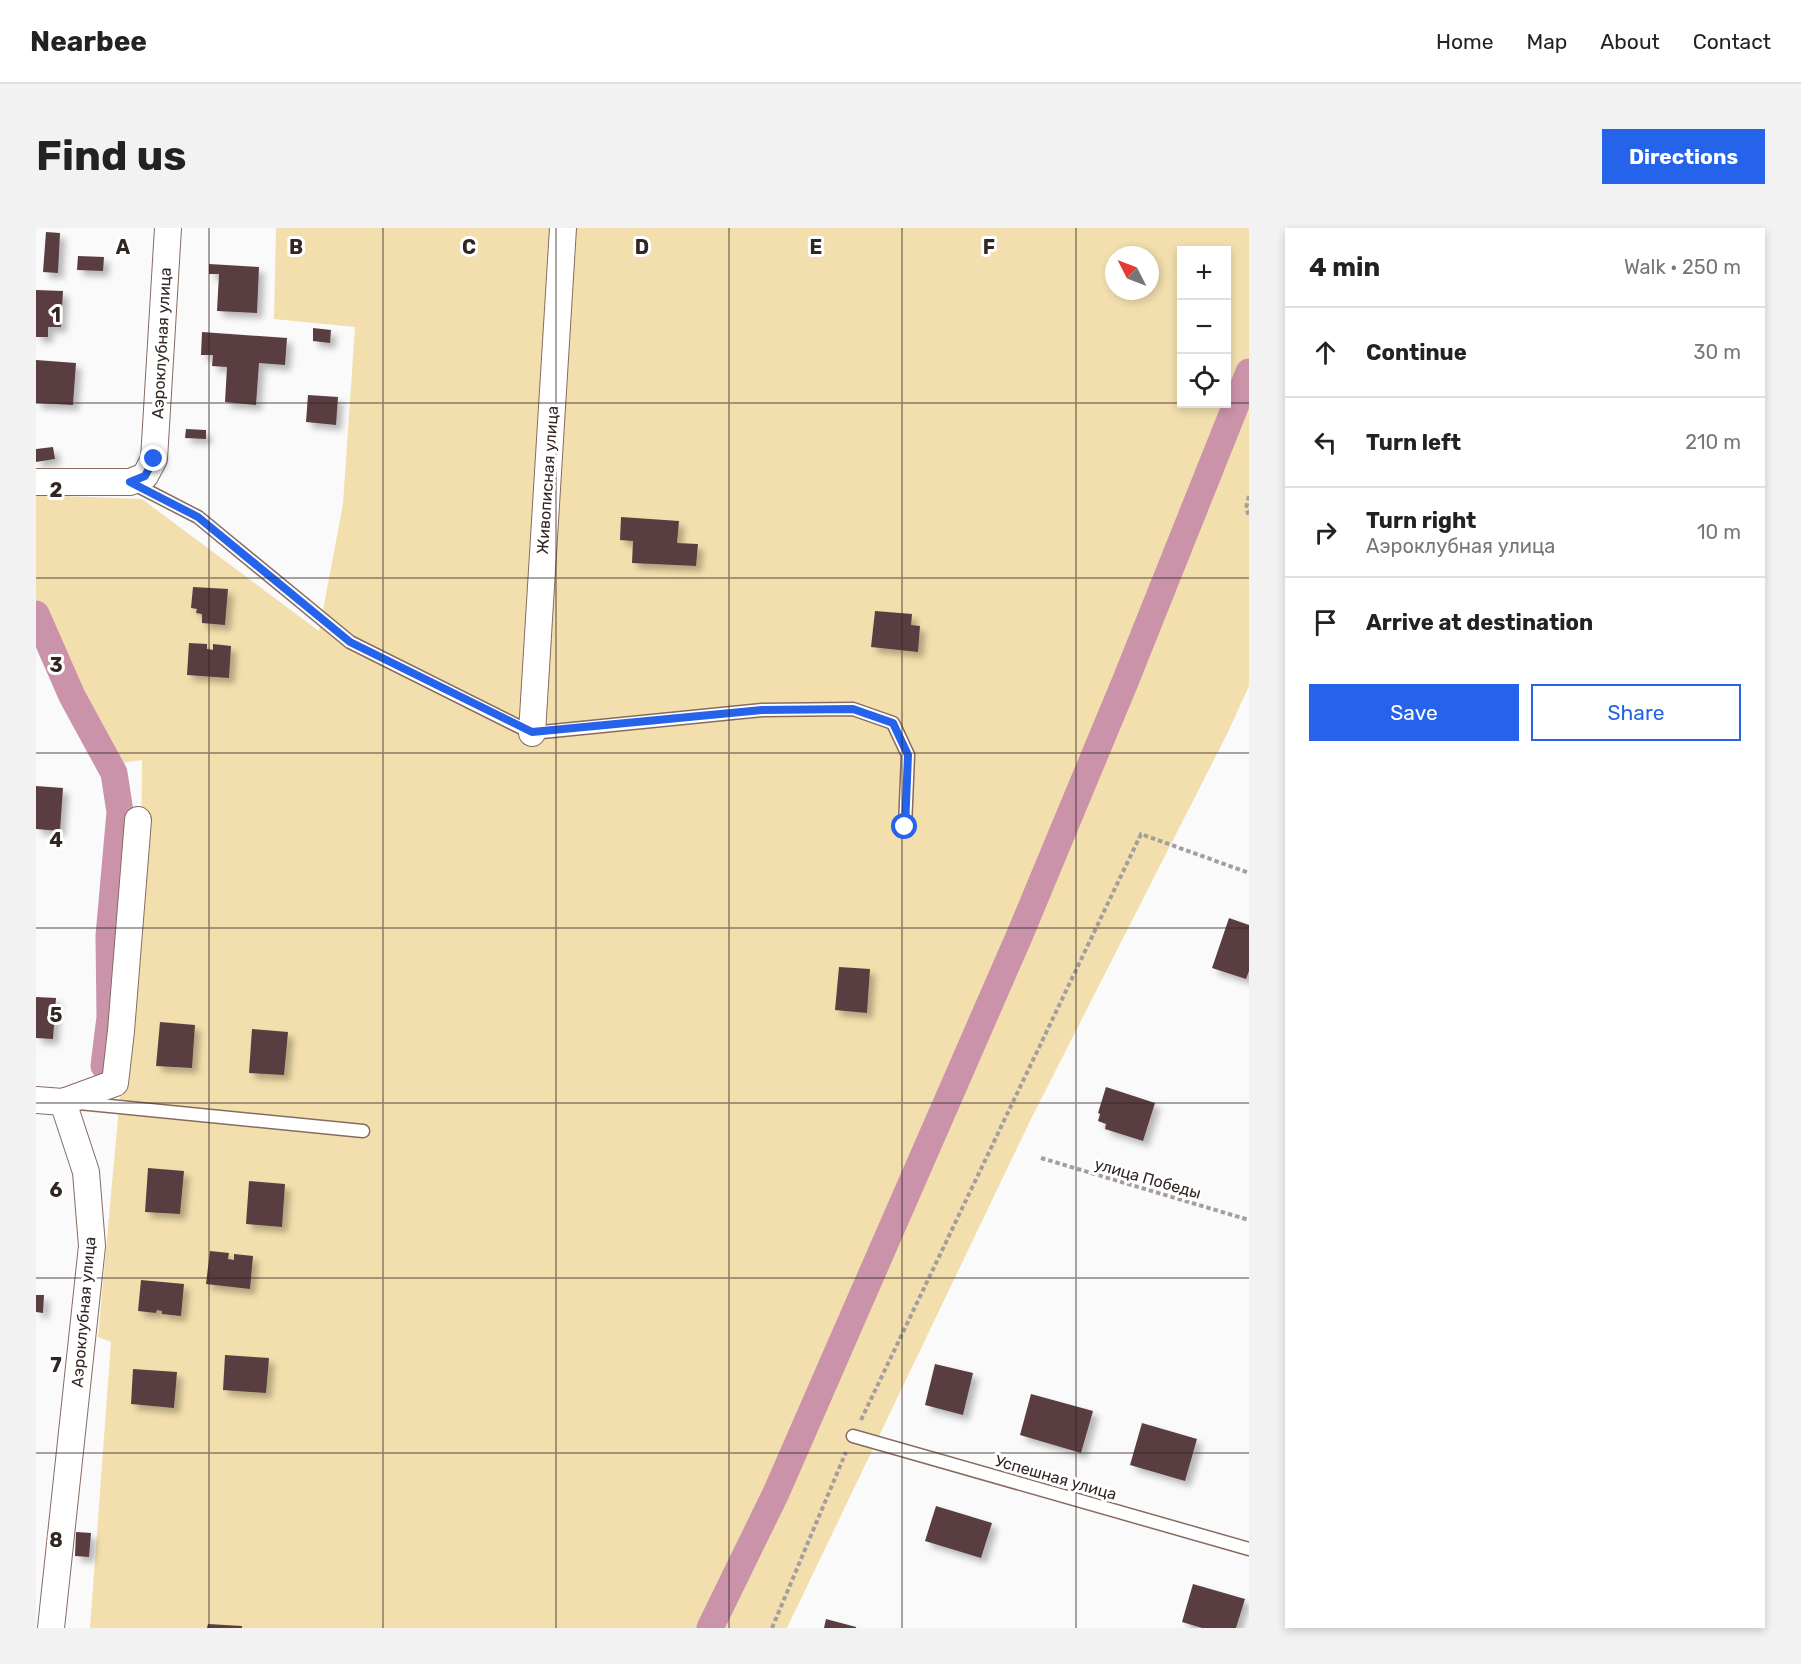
<!DOCTYPE html>
<html lang="en">
<head>
<meta charset="utf-8">
<style>
	body { margin:0; font-family:Rubik,sans-serif; background:#f2f2f2; color:#222 }
	.controls { position:absolute; right:18px; top:18px; display:grid; overflow:hidden; border-radius:0px; box-shadow:0 3px 9px #0003 }
	.controls button { width:54px; height:54px; display:grid; place-items:center; padding:0; border:0; border-bottom:2px solid #e0e0e0; background:#fff; color:#222; font:30px sans-serif }
	.compass { position:absolute; left:1069px; top:18px; width:54px; height:54px; border-radius:50%; background:#fff; box-shadow:0 3px 9px #0003; rotate:312deg }
	.stop { position:absolute; width:18px; height:18px; margin:-14px; border:4px solid #2563eb; border-radius:50%; background:#fff }
	.stop.end { background:#2563eb; border-color:#fff; box-shadow:0 2px 6px #0008 }
	.list { margin:0; padding:0; list-style:none }
	h2 { display:flex; justify-content:space-between; align-items:center; height:78px; margin:0; padding:0 24px; font-size:26px }
	h2 small { font-size:20px; font-weight:400; color:#767676 }
	.list li { display:grid; grid-template-columns:39px 1fr auto; gap:18px; align-items:center; box-sizing:border-box; height:90px; padding:0 24px; border-top:2px solid #e0e0e0 }
	.list b { display:block; font-size:22px; white-space:nowrap }
	.list p { margin:0; font-size:20px; white-space:nowrap; color:#767676 }
	.list em { font-size:20px; font-style:normal; color:#767676 }
	.actions { display:flex; gap:12px; padding:18px 24px }
	.actions a { flex:1; padding:14px 0; border:2px solid #2563eb; border-radius:0px; text-align:center; font-size:21px; color:#2563eb }
	.actions .main { background:#2563eb; color:#fff }
	.icon { flex:none; width:33px; height:33px; fill:none; stroke:currentColor; stroke-width:2; stroke-linecap:round; stroke-linejoin:round }
	.map { position:relative; flex:none; width:1213px; height:1400px; overflow:hidden; border-radius:0px }
	header { display:flex; align-items:center; gap:36px; box-sizing:border-box; height:84px; padding:0 30px; background:#fff; border-bottom:2px solid #e0e0e0 }
	header strong { font-size:28px }
	nav { display:flex; gap:33px; margin-inline-start:auto; font-size:21px }
	.intro { display:flex; align-items:center; justify-content:space-between; box-sizing:border-box; height:144px; padding:0 36px }
	h1 { margin:0; font-size:42px }
	.button { padding:15px 27px; border-radius:0px; background:#2563eb; color:#fff; font-size:21px; font-weight:700 }
	main { display:flex; gap:36px; padding:0 36px }
	aside { flex:1; background:#fff; border-radius:0px; box-shadow:0 3px 9px #0003 }
	.map>svg:first-child { display:block }
</style>
</head>
<body>
<header>
<strong>Nearbee</strong>
<nav><a>Home</a><a>Map</a><a>About</a><a>Contact</a></nav>
</header>
<div class="intro"><h1>Find us</h1><a class="button">Directions</a></div>
<main>
<div class="map">
<svg width="1213" height="1400" viewBox="0 0 1213 1400">
	<defs>
		<filter id="shadow"><feDropShadow dx="5.5" dy="5.5" stdDeviation="3" flood-color="#0004"/></filter>
	</defs>
	<rect width="100%" height="100%" fill="#fafafa"/>
	<!-- green -->
	<path fill="#f3dfad" fill-rule="evenodd" d="M240,0H1213V458L1192,504L994,893L751,1400H54L75,1114L62,1109L105,638L106,532L78,536L0,371V267L106,271L283,403L307,276L319,99L238,91ZM1146,22H1190V176H1146ZM1078,27H1114V63H1078Z"/>
	<g fill="none" stroke-linecap="round" stroke-linejoin="round">
		<!-- canal -->
		<path stroke="#ca93aa" stroke-width="27" d="M0,386L36,468L78,545L84,584L73,708L74,789L68,838
			M674,1400L740,1265L982,711L1089,454L1213,144"/>
	</g>
	<!-- building -->
	<path fill="#5a3e3f" filter="url(#shadow)" d="M10,4L24,5L22,45L7,44Z
		M42,28L68,29L67,43L41,42Z
		M173,36L223,39L221,85L181,83L183,46H173Z
		M0,62L27,63L25,99H12V109H0Z
		M277,100L295,102L294,115L277,113Z
		M166,104L251,110L249,137L223,135L220,177L189,174L191,139L176,138L177,127H165Z
		M0,132L40,135L37,177L0,175Z
		M272,167L302,169L300,197L270,194Z
		M150,201L170,202V211L149,210Z
		M17,219L19,231L0,234V221Z
		M585,289L643,293L641,315L662,316L660,338L596,335L597,313L584,312Z
		M157,359L192,361L189,397L166,395V386L160,385L161,381L155,380Z
		M839,383L876,386L875,397L884,398L882,424L835,419Z
		M153,415L171,416V421L177,422V416L195,418L193,450L151,447Z
		M0,558L27,560L24,603L0,601Z
		M1193,690L1213,697V743L1210,751L1176,740Z
		M803,739L834,741L831,785L799,782Z
		M0,769L20,770L17,811L0,810Z
		M124,794L159,797L156,840L120,838Z
		M216,801L252,804L248,847L213,845Z
		M1070,859L1119,875L1107,913L1069,901L1070,896L1062,893L1064,886L1062,885Z
		M112,940L148,943L144,986L109,984Z
		M213,953L249,956L246,999L210,996Z
		M174,1023L193,1025L192,1031L198,1032V1026L217,1028L214,1061L170,1056Z
		M105,1052L148,1056L145,1088L126,1086V1083L121,1082L120,1085L102,1083Z
		M0,1067H8L7,1085L0,1084Z
		M189,1127L233,1130L230,1165L187,1162Z
		M899,1136L937,1145L927,1187L889,1177Z
		M97,1141L141,1144L138,1180L95,1176Z
		M995,1166L1057,1183L1045,1225L984,1207Z
		M1106,1195L1161,1211L1149,1253L1094,1237Z
		M900,1278L956,1295L945,1330L889,1313Z
		M40,1304L55,1305L53,1329L39,1328Z
		M1157,1356L1209,1371L1200,1400H1166L1146,1394Z
		M790,1391L820,1399V1400H788Z
		M172,1396L206,1398V1400H171Z"/>
	<g fill="none" stroke-linecap="round" stroke-linejoin="round">
		<defs>
			<path id="lane" d="M96,255L162,289L314,414L496,505L726,482L817,481L857,495L872,527L869,599
				M43,875L327,903
				M817,1208L1213,1321"/>
			<path id="street" d="M0,254H94L109,248L118,231L132,0
				M496,505L527,0
				M0,872L27,874
				M15,1400L56,1018L50,944L27,874L79,855L85,803L102,592"/>
		</defs>
		<!-- lane casing -->
		<use href="#lane" stroke="#876b61" stroke-width="15"/>
		<!-- street casing -->
		<use href="#street" stroke="#876b61" stroke-width="28"/>
		<!-- path -->
		<path stroke="#a49f9e" stroke-width="4" stroke-dasharray="4.5 3" stroke-linecap="butt" d="M1213,268L1210,280L1213,288
			M1005,930L1213,992
			M825,1192L1105,606L1213,645
			M736,1400L810,1224"/>
		<!-- lane -->
		<use href="#lane" stroke="#fff" stroke-width="12"/>
		<!-- street -->
		<use href="#street" stroke="#fff" stroke-width="26"/>
	</g>
	<g fill="none" stroke-linecap="round" stroke-linejoin="round">
		<!-- route -->
		<path stroke="#2563eb" stroke-width="8" d="M118,231L109,248L94,254L162,289L314,414L496,504L726,482L817,481L857,495L872,527L869,599"/>
	</g>
	<!-- grid -->
	<path fill="none" stroke="#322622" stroke-width="1.5" stroke-opacity="0.55" d="M173,0V1400M347,0V1400M520,0V1400M693,0V1400M866,0V1400M1040,0V1400M0,175H1146M1190,175H1213M0,350H1213M0,525H1213M0,700H1213M0,875H1213M0,1050H1213M0,1225H1213"/>
	<g text-anchor="middle" stroke-width="6" stroke-linejoin="round" paint-order="stroke">
		<!-- street labels -->
		<g font-size="16" fill="#322622" stroke="#fff">
			<text transform="translate(125 115) rotate(-87)" y="6">Аэроклубная улица</text>
			<text transform="translate(511 252) rotate(-86)" y="6">Живописная улица</text>
			<text transform="translate(1112 950) rotate(16)" y="6">улица Победы</text>
			<text transform="translate(47 1084) rotate(-85)" y="6">Аэроклубная улица</text>
			<text transform="translate(1020 1249) rotate(16)" y="6">Успешная улица</text>
		</g>
	</g>
	<g font-size="20" text-anchor="middle" font-weight="bold" fill="#322622" stroke="#fff" stroke-width="6" stroke-linejoin="round" paint-order="stroke">
		<text x="87" y="26">A</text>
		<text x="260" y="26">B</text>
		<text x="433" y="26">C</text>
		<text x="606" y="26">D</text>
		<text x="780" y="26">E</text>
		<text x="953" y="26">F</text>
		<text x="20" y="94">1</text>
		<text x="20" y="269">2</text>
		<text x="20" y="444">3</text>
		<text x="20" y="619">4</text>
		<text x="20" y="794">5</text>
		<text x="20" y="969">6</text>
		<text x="20" y="1144">7</text>
		<text x="20" y="1319">8</text>
	</g>
</svg>
<div class="controls">
<button>+</button>
<button>−</button>
<button><svg class="icon" aria-label="locate" viewBox="0 0 24 24"><circle cx="12" cy="12" r="6"/><path d="M12 2v4M12 18v4M2 12h4M18 12h4"/></svg></button>
</div>
<svg class="compass" viewBox="-18 -18 36 36"><path d="M0-13l5 13h-10z" fill="#e53935"/><path d="M0 13l5-13h-10z" fill="#767676"/></svg>
<div class="stop" style="left:869px;top:599px"></div>
<div class="stop end" style="left:118px;top:231px"></div>
</div>
<aside>
<h2>4 min<small>Walk · 250 m</small></h2>
<ul class="list">
<li><svg class="icon" aria-label="ahead" viewBox="0 0 24 24"><path d="M12 20V5M6 11l6-6 6 6"/></svg><div><b>Continue</b></div><em>30 m</em></li>
<li><svg class="icon" aria-label="left" viewBox="0 0 24 24"><path d="M17 20v-9H6M10 6l-5 5 5 5"/></svg><div><b>Turn left</b></div><em>210 m</em></li>
<li><svg class="icon" aria-label="right" viewBox="0 0 24 24"><path d="M7 20v-9h11M14 6l5 5-5 5"/></svg><div><b>Turn right</b><p>Аэроклубная улица</p></div><em>10 m</em></li>
<li><svg class="icon" aria-label="arrive" viewBox="0 0 24 24"><path d="M6 21V4h12l-3 4 3 4H6"/></svg><div><b>Arrive at destination</b></div></li>
</ul>
<div class="actions"><a class="main">Save</a><a>Share</a></div>
</aside>
</main>
</body>
</html>
